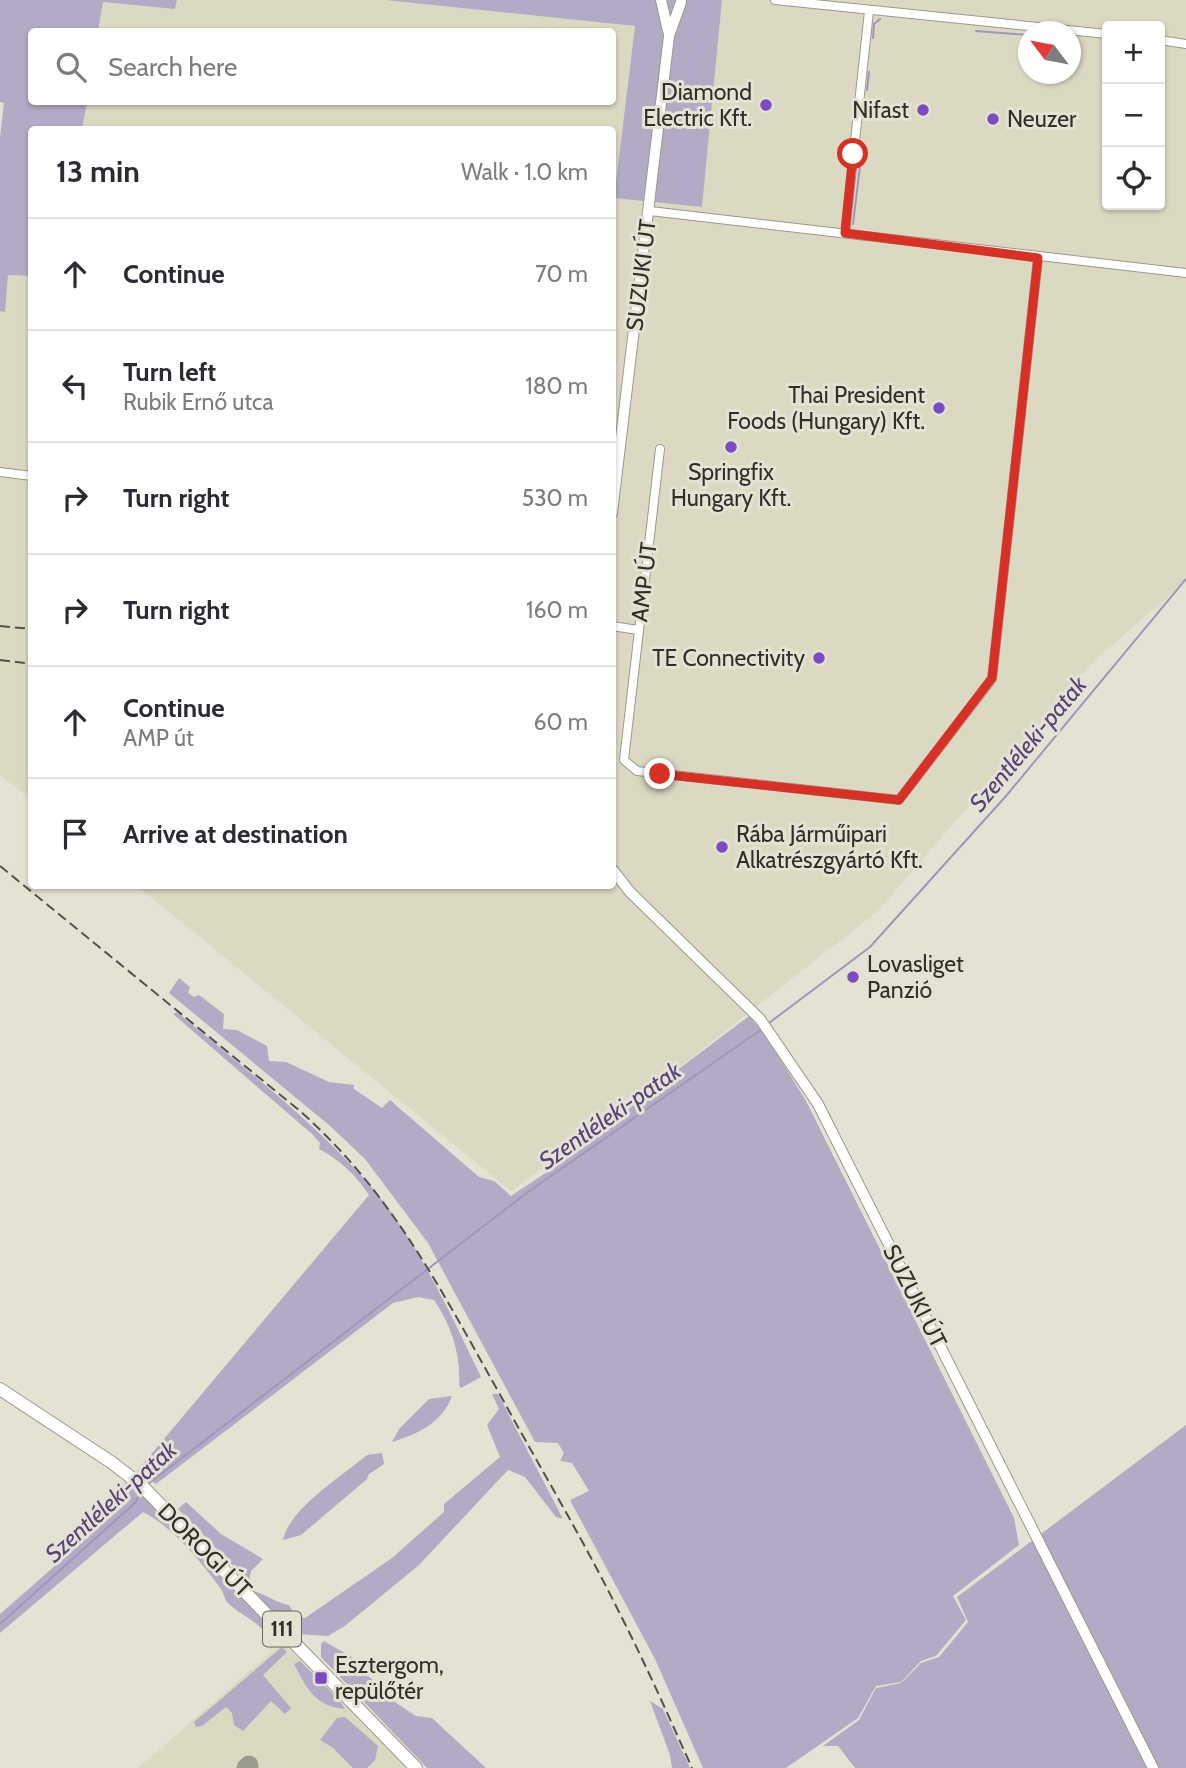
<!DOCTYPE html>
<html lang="en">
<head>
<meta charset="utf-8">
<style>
	body { margin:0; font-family:Cabin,sans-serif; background:#f7f7f7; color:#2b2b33 }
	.controls { position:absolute; right:21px; top:21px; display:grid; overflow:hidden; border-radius:7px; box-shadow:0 2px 5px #0004 }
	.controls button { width:63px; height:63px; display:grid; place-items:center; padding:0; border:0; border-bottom:2px solid #e1e1e2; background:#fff; color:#2b2b33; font:35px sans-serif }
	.compass { position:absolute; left:1018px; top:21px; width:63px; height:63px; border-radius:50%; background:#fff; box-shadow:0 2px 5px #0004; rotate:302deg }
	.stop { position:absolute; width:21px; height:21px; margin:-16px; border:5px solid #d93025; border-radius:50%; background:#fff }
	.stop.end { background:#d93025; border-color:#fff; box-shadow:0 2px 7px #0008 }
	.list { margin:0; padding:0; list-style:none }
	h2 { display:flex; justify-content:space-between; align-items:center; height:91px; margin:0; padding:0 28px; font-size:30px }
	h2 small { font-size:23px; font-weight:400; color:#7c7c81 }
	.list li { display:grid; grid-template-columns:46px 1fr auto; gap:21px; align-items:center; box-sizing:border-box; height:112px; padding:0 28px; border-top:2px solid #e1e1e2 }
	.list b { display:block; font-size:26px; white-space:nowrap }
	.list p { margin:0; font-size:23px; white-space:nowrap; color:#7c7c81 }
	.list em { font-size:23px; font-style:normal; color:#7c7c81 }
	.icon { flex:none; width:38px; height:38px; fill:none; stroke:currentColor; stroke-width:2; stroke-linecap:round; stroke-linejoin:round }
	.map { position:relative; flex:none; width:1186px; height:1768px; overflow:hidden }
	.search { position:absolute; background:#fff; box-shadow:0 2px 5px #0004; left:28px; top:28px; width:588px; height:77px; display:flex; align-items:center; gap:18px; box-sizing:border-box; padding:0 24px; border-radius:7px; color:#7c7c81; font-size:26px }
	.panel { position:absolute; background:#fff; box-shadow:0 2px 5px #0004; left:28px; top:126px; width:588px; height:763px; border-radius:7px }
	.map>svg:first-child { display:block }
</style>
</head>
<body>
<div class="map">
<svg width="1186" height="1768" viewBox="0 0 1186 1768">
	<rect width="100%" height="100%" fill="#e4e3d3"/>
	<!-- built -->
	<path fill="#dbd9c2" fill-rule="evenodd" d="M177,0H385L635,26L614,197L702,206L722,0H1186V581L1094,661L878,911L690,1059L511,1191L137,886H612V130H82L87,102H612V32L98,31L103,2L175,9ZM1107,26H1160V205H1107ZM1028,32H1070V74H1028Z
		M8,275L32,276L31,799L0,775V311H5Z
		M285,1640L408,1768H138Z"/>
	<!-- green -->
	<path fill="#b3aac5" d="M0,0H177L175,9L103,2L98,31L32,32V102H87L82,129L32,130L31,276L8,275L5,312L0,311V137L4,103L0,102Z
		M385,0H722L702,207L614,198L635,26Z
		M179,978L190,987L188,993L194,997L199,995L224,1014L223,1029L237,1030L267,1046L269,1061L286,1062L329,1082L354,1085V1089L382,1108L390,1100L479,1177L494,1181L511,1196L589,1144L614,1118L749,1016L766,1036L806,1101L1014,1518L1019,1545L953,1596L966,1620L936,1656L921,1661L901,1682L876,1686L858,1718L786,1768H703L655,1659L570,1500L589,1491L572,1463L560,1461L564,1453L558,1443L535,1442L428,1243L365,1159L329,1125L169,993Z
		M177,1012C242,1066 311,1119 368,1183C416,1238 449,1311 481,1377L461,1388L459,1385C461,1354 451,1325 434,1300L418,1297L393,1303L156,1484L137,1471L369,1195C356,1175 340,1160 319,1149L320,1143L312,1134L173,1014Z
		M492,1394H498L563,1519L556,1517L525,1477L508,1470L419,1565L346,1625L328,1636L296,1634L253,1591C266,1594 276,1603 289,1605L296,1616L305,1618L392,1558L444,1512V1504L500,1457L487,1425L499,1409Z
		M452,1396C442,1423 418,1434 392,1442L399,1429L429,1399Z
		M1186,1425V1768H855L838,1746H823L859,1720L876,1688L901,1683L921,1663L939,1657L968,1622L957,1597Z
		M382,1453L384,1464L369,1474L367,1479L301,1535L283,1540C289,1509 342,1476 367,1455Z
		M124,1483H129L151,1502L282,1637L271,1649C268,1623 244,1619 228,1603C224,1599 224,1593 221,1589C201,1562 173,1527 143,1512L0,1633V1614L129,1501V1490Z
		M186,1502L221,1534L263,1559L251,1571L249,1582L178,1509Z
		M324,1641L353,1658L387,1697L416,1716L432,1718L486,1768H427L321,1657V1644Z
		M282,1647L287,1652L263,1675L291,1708L285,1714L271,1701L243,1731L234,1725L232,1713L226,1707L202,1726L196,1727L194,1722Z
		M300,1661L340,1701L345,1709C315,1706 307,1689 294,1664Z
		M650,1701L663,1709L690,1768H672L670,1755Z
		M345,1717L378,1746L375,1760L367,1768H353L332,1747L320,1740L337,1718Z"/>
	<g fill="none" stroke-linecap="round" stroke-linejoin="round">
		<!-- stream -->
		<path stroke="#a194bd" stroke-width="2" d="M976,31L1028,35
			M873,38L874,24L880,19
			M867,90L869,72
			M853,224L860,166
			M769,1023L870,947L1006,796L1186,579
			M148,1484L528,1192L762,1029
			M0,1624L136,1502L140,1493"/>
		<!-- taxiway -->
		<path stroke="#9b9a8e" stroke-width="19" d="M246,1768L249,1765"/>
		<defs>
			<path id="minor" d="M775,0L1107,34
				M1160,40L1186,44
				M650,211L1186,273
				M845,233L869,11
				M660,449L624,760L637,771L899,800L992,679L1038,258
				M0,472L32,476
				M612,626L638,630"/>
			<path id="secondary" d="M661,0L668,31
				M612,513L669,36L681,2
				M612,869L630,892L760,1019L818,1104L1153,1768"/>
			<path id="primary" d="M0,1389L111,1462L141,1485L416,1768"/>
		</defs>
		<!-- minor casing -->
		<use href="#minor" stroke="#9a998b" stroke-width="10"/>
		<!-- secondary casing -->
		<use href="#secondary" stroke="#9a998b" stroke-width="12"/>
		<!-- primary casing -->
		<use href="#primary" stroke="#9a998b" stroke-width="14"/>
		<!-- minor -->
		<use href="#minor" stroke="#fff" stroke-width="8"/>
		<!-- secondary -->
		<use href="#secondary" stroke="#fff" stroke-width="10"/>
		<!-- primary -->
		<use href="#primary" stroke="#fff" stroke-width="12"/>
		<!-- rail -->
		<path stroke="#52514a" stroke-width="2" stroke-dasharray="10 5" stroke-linecap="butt" d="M0,626L32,629
			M0,660L32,664
			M0,866L300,1111C394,1195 442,1292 503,1400C542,1471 584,1541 620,1614C646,1665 669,1717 692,1768"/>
	</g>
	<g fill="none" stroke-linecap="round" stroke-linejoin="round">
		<!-- route -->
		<path stroke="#d93025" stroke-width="9" d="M660,774L899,800L992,678L1038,258L845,233L853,154"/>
	</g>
	<!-- markers -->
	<g fill="#7c4ac2" stroke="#e4e3d3" stroke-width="2.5">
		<circle cx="766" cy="105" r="7"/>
		<circle cx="923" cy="110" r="7"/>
		<circle cx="993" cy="119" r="7"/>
		<circle cx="939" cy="408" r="7"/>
		<circle cx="731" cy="447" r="7"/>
		<circle cx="819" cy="658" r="7"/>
		<circle cx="722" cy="847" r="7"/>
		<circle cx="853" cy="977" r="7"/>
		<rect x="314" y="1671" width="14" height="14" rx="3.5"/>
	</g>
	<g text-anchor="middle" stroke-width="6" stroke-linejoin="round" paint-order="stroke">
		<!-- shield labels -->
		<rect fill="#e4e3d3" stroke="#66665d" stroke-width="2" x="263" y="1611.5" width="38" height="35" rx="5"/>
		<g font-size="21" font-weight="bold" fill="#30302a">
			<text x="282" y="1636">111</text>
		</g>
		<!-- poi labels -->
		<g font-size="23" fill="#30302a" stroke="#e4e3d3" text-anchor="end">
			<text x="752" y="100">Diamond<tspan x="752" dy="26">Electric Kft.</tspan></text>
			<text x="909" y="118">Nifast</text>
			<text x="1007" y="127" text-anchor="start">Neuzer</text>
			<text x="925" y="403">Thai President<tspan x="925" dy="26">Foods (Hungary) Kft.</tspan></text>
			<text x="731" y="480" text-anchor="middle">Springfix<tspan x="731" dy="26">Hungary Kft.</tspan></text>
			<text x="805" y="666">TE Connectivity</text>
			<text x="736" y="842" text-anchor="start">Rába Járműipari<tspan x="736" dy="26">Alkatrészgyártó Kft.</tspan></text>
			<text x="867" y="972" text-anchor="start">Lovasliget<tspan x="867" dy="26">Panzió</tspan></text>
			<text x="335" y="1673" text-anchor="start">Esztergom,<tspan x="335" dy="26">repülőtér</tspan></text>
		</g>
		<!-- street labels -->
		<g font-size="23" fill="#30302a" stroke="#e4e3d3">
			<text transform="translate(641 275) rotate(-83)" y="8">SUZUKI ÚT</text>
			<text transform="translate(644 582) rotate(-83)" y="8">AMP ÚT</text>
			<text transform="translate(915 1296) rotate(63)" y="8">SUZUKI ÚT</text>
			<text transform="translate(205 1550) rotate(45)" y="8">DOROGI ÚT</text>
		</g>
		<!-- water labels -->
		<g font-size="24" font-style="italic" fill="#57427a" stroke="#e4e3d3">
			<text transform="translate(1028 744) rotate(-50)" y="8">Szentléleki-patak</text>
			<text transform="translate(610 1116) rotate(-35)" y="8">Szentléleki-patak</text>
			<text transform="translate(111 1502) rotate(-42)" y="8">Szentléleki-patak</text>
		</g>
	</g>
</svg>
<div class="controls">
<button>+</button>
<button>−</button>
<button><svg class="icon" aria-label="locate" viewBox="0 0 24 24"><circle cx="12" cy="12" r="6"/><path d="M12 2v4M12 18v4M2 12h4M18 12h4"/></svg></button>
</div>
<svg class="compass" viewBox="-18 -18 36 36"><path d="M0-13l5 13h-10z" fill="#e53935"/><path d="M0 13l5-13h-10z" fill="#7c7c81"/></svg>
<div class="stop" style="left:853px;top:154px"></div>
<div class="stop end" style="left:660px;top:774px"></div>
<div class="search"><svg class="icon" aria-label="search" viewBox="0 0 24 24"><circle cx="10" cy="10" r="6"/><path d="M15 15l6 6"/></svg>Search here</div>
<section class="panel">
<h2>13 min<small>Walk · 1.0 km</small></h2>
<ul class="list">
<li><svg class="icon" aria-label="ahead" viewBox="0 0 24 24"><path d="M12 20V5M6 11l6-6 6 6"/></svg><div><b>Continue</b></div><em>70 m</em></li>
<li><svg class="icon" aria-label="left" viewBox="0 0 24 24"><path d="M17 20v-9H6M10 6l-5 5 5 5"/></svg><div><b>Turn left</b><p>Rubik Ernő utca</p></div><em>180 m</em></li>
<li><svg class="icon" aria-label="right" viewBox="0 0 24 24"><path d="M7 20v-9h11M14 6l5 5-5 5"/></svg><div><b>Turn right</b></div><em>530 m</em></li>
<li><svg class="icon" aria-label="right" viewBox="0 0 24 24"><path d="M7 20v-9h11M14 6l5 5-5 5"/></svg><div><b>Turn right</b></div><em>160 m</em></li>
<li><svg class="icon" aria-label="ahead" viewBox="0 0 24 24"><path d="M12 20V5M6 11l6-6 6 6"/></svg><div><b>Continue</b><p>AMP út</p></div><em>60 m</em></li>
<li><svg class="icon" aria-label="arrive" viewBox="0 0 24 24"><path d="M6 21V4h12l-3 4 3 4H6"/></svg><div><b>Arrive at destination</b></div></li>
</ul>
</section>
</div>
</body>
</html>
